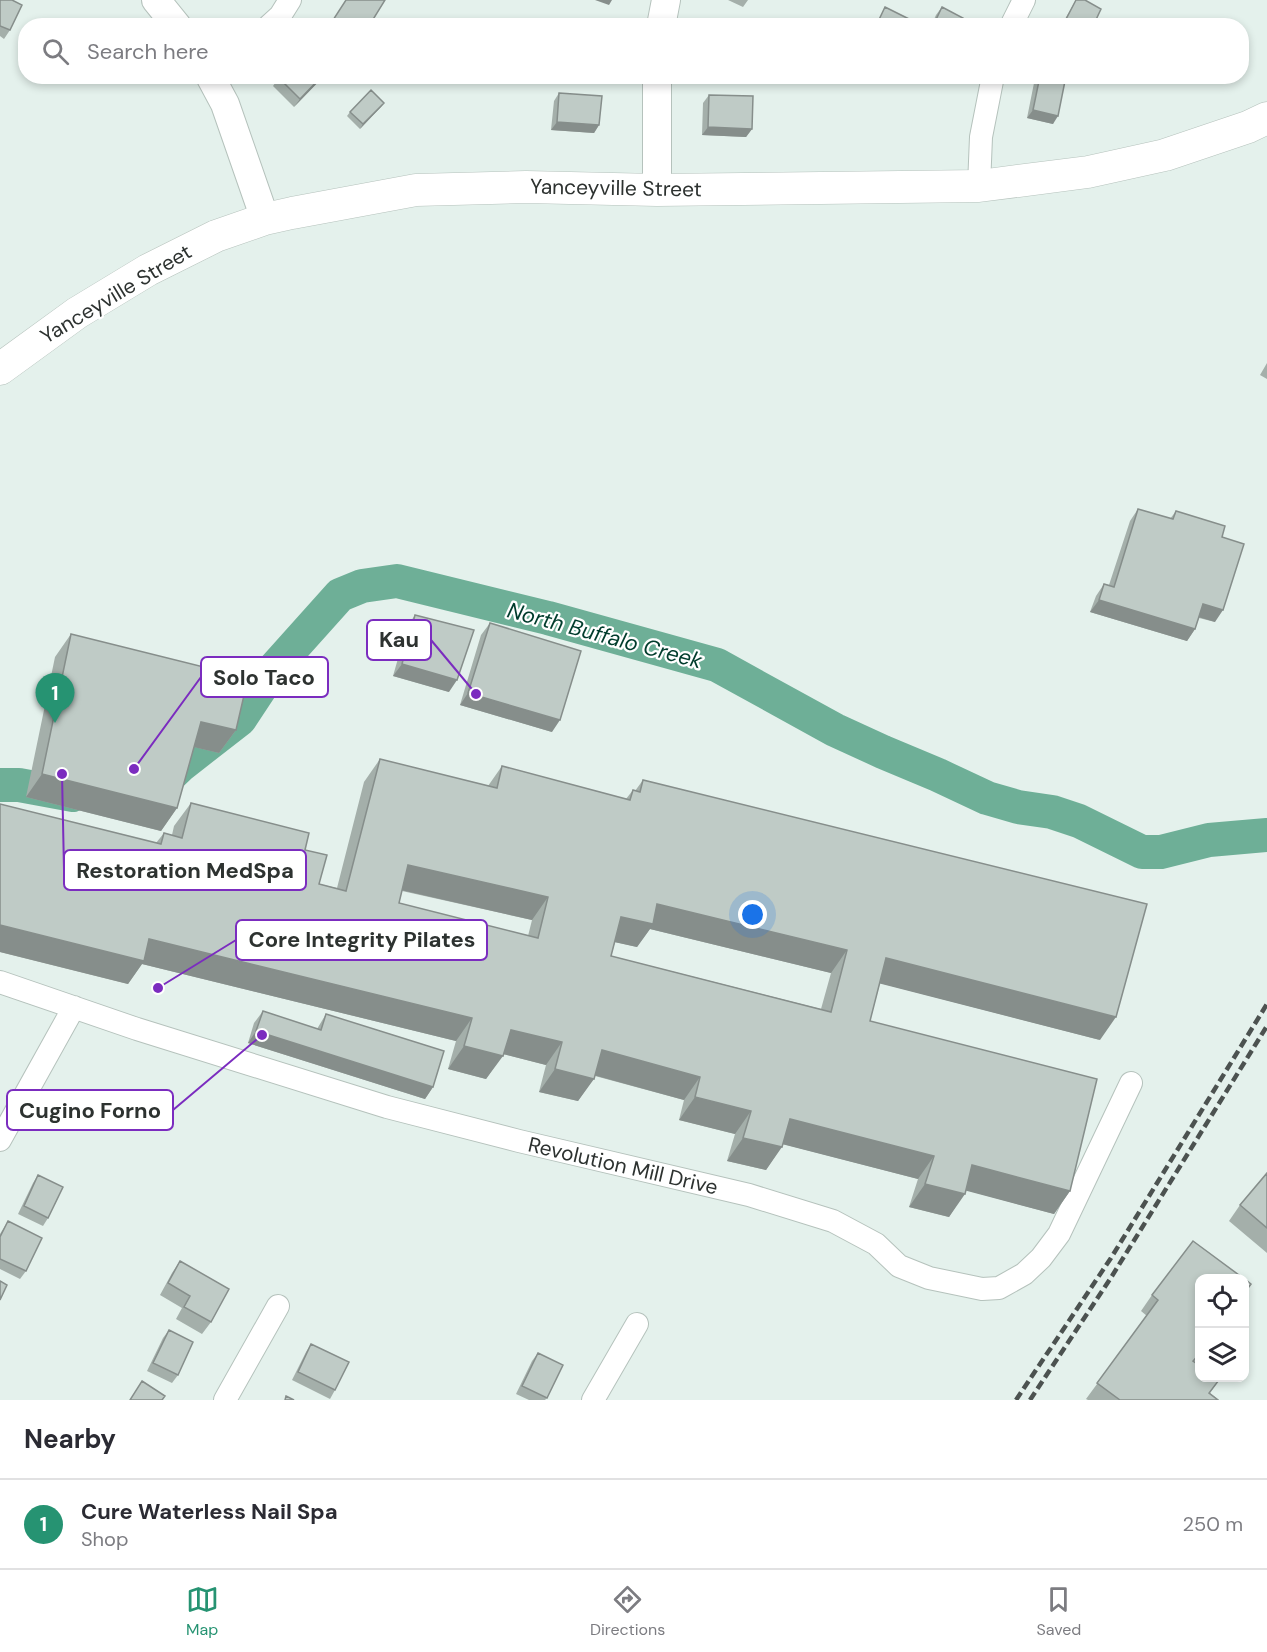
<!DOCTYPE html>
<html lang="en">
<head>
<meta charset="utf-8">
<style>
	body { margin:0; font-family:"DM Sans",sans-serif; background:#f7f7f7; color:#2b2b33 }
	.controls { position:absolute; right:18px; bottom:18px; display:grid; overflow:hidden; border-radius:12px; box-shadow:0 3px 9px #0003 }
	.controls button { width:54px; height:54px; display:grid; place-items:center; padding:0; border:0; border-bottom:2px solid #e1e1e2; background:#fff; color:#2b2b33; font:30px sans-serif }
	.you { position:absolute; left:753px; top:915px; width:21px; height:21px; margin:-15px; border:4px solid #fff; border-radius:50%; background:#1a73e8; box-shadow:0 0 0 9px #1a73e833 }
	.badge { display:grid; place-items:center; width:39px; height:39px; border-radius:50%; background:#269372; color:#fff; font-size:20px; font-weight:700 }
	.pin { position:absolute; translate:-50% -50px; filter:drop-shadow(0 2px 3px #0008) }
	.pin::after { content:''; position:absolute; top:32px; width:21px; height:18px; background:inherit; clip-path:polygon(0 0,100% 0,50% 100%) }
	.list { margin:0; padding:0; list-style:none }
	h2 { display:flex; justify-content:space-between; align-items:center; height:78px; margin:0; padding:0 24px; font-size:26px }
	h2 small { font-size:20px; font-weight:400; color:#7c7c81 }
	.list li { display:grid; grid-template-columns:39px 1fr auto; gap:18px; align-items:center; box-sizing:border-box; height:90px; padding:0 24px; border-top:2px solid #e1e1e2 }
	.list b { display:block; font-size:22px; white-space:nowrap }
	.list p { margin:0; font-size:20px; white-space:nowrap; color:#7c7c81 }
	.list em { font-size:20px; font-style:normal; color:#7c7c81 }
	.icon { flex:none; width:33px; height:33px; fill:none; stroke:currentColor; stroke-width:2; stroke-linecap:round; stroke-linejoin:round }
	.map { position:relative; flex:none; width:1267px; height:1400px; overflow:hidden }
	.search { position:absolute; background:#fff; box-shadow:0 3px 9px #0003; left:18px; right:18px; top:18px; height:66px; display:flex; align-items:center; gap:15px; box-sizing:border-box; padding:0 21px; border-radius:24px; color:#7c7c81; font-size:22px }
	.sheet { height:168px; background:#fff }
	nav { display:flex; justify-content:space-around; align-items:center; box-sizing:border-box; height:84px; border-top:2px solid #e1e1e2; background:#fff; font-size:16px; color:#7c7c81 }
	nav a { display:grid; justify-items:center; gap:3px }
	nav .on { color:#269372 }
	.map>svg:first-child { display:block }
</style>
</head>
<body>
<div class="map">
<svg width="1267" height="1400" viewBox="0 0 1267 1400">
	<rect width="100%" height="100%" fill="#e4f1ec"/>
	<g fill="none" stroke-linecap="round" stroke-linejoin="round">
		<!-- river -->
		<path stroke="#6eaf97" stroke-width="34" d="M0,785H19L73,795
			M157,788L181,765L240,719L271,672L340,595L362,586L397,581L548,618L717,665L835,730L883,752L938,775L987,798L1018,807L1052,812L1079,821L1142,852H1161L1209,840L1267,835"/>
		<defs>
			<path id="minor" d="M269,26L280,16L290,0
				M1011,26L1024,0
				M979,186L981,137L993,76
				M0,982L137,1029L387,1107L519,1141L749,1195L833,1221L876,1244L899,1266L929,1278L982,1289L999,1288L1024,1274L1041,1258L1059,1234L1131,1083
				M0,1140L74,1007
				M225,1400L278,1306
				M593,1400L637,1324"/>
			<path id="tertiary" d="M156,0L177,26
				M661,26L666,0
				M210,76L225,104L265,219
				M657,190V76"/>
			<path id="secondary" d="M0,369L77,313L148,270L216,236L265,219L292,213L416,190L526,187L657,190L979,186L1088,172L1165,155L1248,127L1267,118"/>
		</defs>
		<!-- minor casing -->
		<use href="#minor" stroke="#b5c2bc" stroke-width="24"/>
		<!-- tertiary casing -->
		<use href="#tertiary" stroke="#b5c2bc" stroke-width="30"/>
		<!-- secondary casing -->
		<use href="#secondary" stroke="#b5c2bc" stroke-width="33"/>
		<!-- minor -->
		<use href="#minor" stroke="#fff" stroke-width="22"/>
		<!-- tertiary -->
		<use href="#tertiary" stroke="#fff" stroke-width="28"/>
		<!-- secondary -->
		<use href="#secondary" stroke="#fff" stroke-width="32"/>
		<!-- rail -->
		<path stroke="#4c5250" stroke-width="4.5" stroke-dasharray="9 4.5" stroke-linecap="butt" d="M1016,1400L1111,1258L1267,1004
			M1030,1400L1112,1276L1267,1026"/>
	</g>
	<!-- wall -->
	<path fill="#a4afaa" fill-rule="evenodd" d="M0,0L10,30L4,39L0,36Z
		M346,0H385L369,26H330Z
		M728,0H748L743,7Z
		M1076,0H1085L1093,26H1061Z
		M942,7L959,26H931L936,15Z
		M280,76H324L294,107L273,86Z
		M1037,76H1066L1053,124L1027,118L1035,78Z
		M559,93L599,125L594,133L551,130L554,101Z
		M709,95L752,129L746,137L702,135L703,103Z
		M384,103L360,129L347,116L350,112Z
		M1267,363V379L1260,375Z
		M1138,509L1170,519L1176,511L1222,537L1215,622L1199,618L1195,629L1187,641L1090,612L1096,596L1104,584L1109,585L1130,521Z
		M415,615L449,692L393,676L407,627Z
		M490,623L552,732L460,705L481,635Z
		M71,634L236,730L219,753L194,747L177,808L161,831L26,797L55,657Z
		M380,759L488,786L502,766L626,799L633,790L635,791L643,780L1100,1040L880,983L870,1021L1070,1191L1054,1214L966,1190L949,1217L909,1207L918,1179L783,1144L766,1170L727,1161L735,1134L679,1120L684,1100L595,1076L578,1101L539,1092L546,1065L503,1054L486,1079L448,1069L456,1041L142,964L128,984L0,952V804L156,843L164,833L172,835L174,826L191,803L305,850L319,884L337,888L364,782ZM402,891L532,920L528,936L399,903ZM650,929L831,973L821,1009L611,956L615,942L637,947Z
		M263,1011L317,1029L326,1014L433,1087L425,1099L248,1043L254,1023Z
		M1267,1173V1253L1229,1221L1240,1205Z
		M38,1175L48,1218L43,1226L18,1214L33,1183Z
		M8,1221L26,1271L20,1279L0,1269V1234Z
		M180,1261L211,1322L202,1334L176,1319L182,1308L160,1295L172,1273Z
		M1200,1278V1354L1194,1362L1219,1380L1210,1393L1219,1400H1088L1086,1399L1147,1316L1141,1311L1152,1295Z
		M169,1330L178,1375L172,1383L147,1371L163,1338Z
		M311,1344L335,1390L330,1399L292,1380L306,1352Z
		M538,1353L547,1398L545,1400H529L516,1394L532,1361Z"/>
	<!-- shaded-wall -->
	<path fill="#868e8b" d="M595,0H612L609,5Z
		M322,76H324L294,107L300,99Z
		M384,103L381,107L360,129L363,124Z
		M1033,110L1058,116L1053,124L1027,118Z
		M557,122L599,125L594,133L551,130Z
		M708,127L752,129L746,137L702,135Z
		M1099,600L1195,629L1187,641L1090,612Z
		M1203,604L1223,610L1215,622L1195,616Z
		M402,664L457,680L449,692L393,676Z
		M468,693L560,720L552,732L460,705Z
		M201,722L236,730L219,753L185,745Z
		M42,774L177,808L161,831L26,797Z
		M408,865L548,897L532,920L392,888Z
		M657,904L847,950L831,973L650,929L637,947L605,940L621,917Z
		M0,925L149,939L472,1018L456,1041L142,964L128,984L0,952Z
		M886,958L1116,1017L1100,1040L870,981Z
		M511,1030L562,1042L546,1065L495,1052Z
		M256,1031L433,1087L425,1099L248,1043Z
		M464,1046L503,1056L486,1079L448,1069Z
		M602,1050L700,1077L684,1100L586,1073Z
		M555,1069L594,1079L578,1101L539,1092Z
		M695,1097L751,1111L735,1134L679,1120Z
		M790,1119L934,1156L918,1179L774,1142Z
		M743,1138L782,1147L766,1170L727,1161Z
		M972,1165L1070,1191L1054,1214L956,1188Z
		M925,1184L965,1194L949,1217L909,1207Z"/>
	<!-- building -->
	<path fill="#bfcbc6" stroke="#868e8b" stroke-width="1.5" fill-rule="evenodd" d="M0,0H12L22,5L10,30L0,26Z
		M346,0H385L369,26H341L333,20Z
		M1076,0H1085L1101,9L1093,26L1063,25Z
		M885,7L917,23L916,26H876Z
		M942,7L963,18L959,26H933Z
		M280,76H322L300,99L279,78Z
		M1040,76H1066L1058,116L1033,110Z
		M371,90L384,103L363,124L350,112Z
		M559,93L602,96L599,125L557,122Z
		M709,95L753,96L752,129L708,127Z
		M1138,509L1173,519L1176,511L1225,526L1222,537L1244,544L1223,610L1203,604L1195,629L1099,600L1104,584L1114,587Z
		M415,615L474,630L457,680L402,664Z
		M490,623L581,651L560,720L468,693Z
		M71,634L248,678L236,730L201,722L177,808L42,774Z
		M380,759L497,788L502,766L630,800L633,790L640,792L643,780L1147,904L1116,1017L886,958L870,1021L1097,1079L1070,1191L972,1165L965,1194L925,1184L934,1156L790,1119L782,1147L743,1138L751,1111L695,1097L700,1077L602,1050L594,1079L555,1069L562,1042L511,1030L503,1056L464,1046L472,1018L149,939L144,961L0,925V804L161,844L164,833L182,838L191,803L309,833L305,850L327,855L319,884L346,891ZM408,865L548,897L538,938L399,903ZM657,904L847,950L831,1012L611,956L621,917L653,924Z
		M263,1011L321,1030L326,1014L444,1051L433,1087L256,1031Z
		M1267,1173V1228L1240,1205Z
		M38,1175L63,1187L48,1218L24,1206Z
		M8,1221L42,1238L26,1271L0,1259V1237Z
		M1193,1241L1243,1278H1200V1353L1193,1361L1200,1366V1377H1215L1219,1380L1209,1393L1218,1400H1120L1097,1383L1158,1300L1152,1295Z
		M180,1261L229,1289L211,1322L184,1307L190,1296L168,1283Z
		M1245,1279L1251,1284L1245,1292Z
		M0,1281L7,1285L0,1300Z
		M169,1330L193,1342L178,1375L153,1363Z
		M311,1344L349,1362L335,1390L298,1372Z
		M538,1353L563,1365L547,1398L522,1386Z
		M142,1381L165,1396L162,1400H130Z
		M286,1396L294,1400H285Z"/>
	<g text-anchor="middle" stroke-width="4.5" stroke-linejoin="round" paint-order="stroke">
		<!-- street labels -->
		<g font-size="21" fill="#2d3230" stroke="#fff">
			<text transform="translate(616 188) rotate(1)" y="7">Yanceyville Street</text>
			<text transform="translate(116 294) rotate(-31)" y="7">Yanceyville Street</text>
			<text transform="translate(623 1166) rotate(13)" y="7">Revolution Mill Drive</text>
		</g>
		<!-- water labels -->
		<g font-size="22" font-style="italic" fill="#003c2c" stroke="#fff">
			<text transform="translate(605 635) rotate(15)" y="8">North Buffalo Creek</text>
		</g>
	</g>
	<!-- callouts -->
	<path fill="none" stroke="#7b2cbf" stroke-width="2" d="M476 694L431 640M134 769L201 677M62 774L64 870M158 988L236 940M262 1035L173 1110"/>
	<g fill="#7b2cbf" stroke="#fff" stroke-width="2">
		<circle cx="476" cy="694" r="6"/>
		<circle cx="134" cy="769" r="6"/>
		<circle cx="62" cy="774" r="6"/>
		<circle cx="158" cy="988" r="6"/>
		<circle cx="262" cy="1035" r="6"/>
	</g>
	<g fill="#fff" stroke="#7b2cbf" stroke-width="2">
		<rect x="367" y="620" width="64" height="40" rx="6"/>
		<rect x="201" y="657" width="127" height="40" rx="6"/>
		<rect x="64" y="850" width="242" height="40" rx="6"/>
		<rect x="236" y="920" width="251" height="40" rx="6"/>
		<rect x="7" y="1090" width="166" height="40" rx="6"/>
	</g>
	<g font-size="22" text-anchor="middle" font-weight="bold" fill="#2d3230">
		<text x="399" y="647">Kau</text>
		<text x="264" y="685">Solo Taco</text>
		<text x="185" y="878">Restoration MedSpa</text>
		<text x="362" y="947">Core Integrity Pilates</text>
		<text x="90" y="1118">Cugino Forno</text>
	</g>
</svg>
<div class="controls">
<button><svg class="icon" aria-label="locate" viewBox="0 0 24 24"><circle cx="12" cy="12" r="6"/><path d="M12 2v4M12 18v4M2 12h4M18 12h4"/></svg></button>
<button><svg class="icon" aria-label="layers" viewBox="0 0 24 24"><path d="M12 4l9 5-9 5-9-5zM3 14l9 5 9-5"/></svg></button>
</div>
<div class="you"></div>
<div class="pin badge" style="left:55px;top:723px">1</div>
<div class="search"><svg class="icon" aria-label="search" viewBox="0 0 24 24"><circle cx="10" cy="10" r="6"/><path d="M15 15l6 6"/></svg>Search here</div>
</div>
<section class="sheet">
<h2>Nearby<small></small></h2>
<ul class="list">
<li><span class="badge">1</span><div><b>Cure Waterless Nail Spa</b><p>Shop</p></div><em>250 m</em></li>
</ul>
</section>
<nav>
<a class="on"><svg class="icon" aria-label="map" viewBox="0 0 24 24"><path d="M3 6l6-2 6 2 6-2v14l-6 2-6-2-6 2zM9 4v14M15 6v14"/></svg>Map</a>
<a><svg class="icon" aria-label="directions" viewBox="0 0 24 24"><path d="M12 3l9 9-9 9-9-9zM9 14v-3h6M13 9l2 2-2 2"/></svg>Directions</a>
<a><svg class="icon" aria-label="saved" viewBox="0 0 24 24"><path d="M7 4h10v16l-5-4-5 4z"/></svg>Saved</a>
</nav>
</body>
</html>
